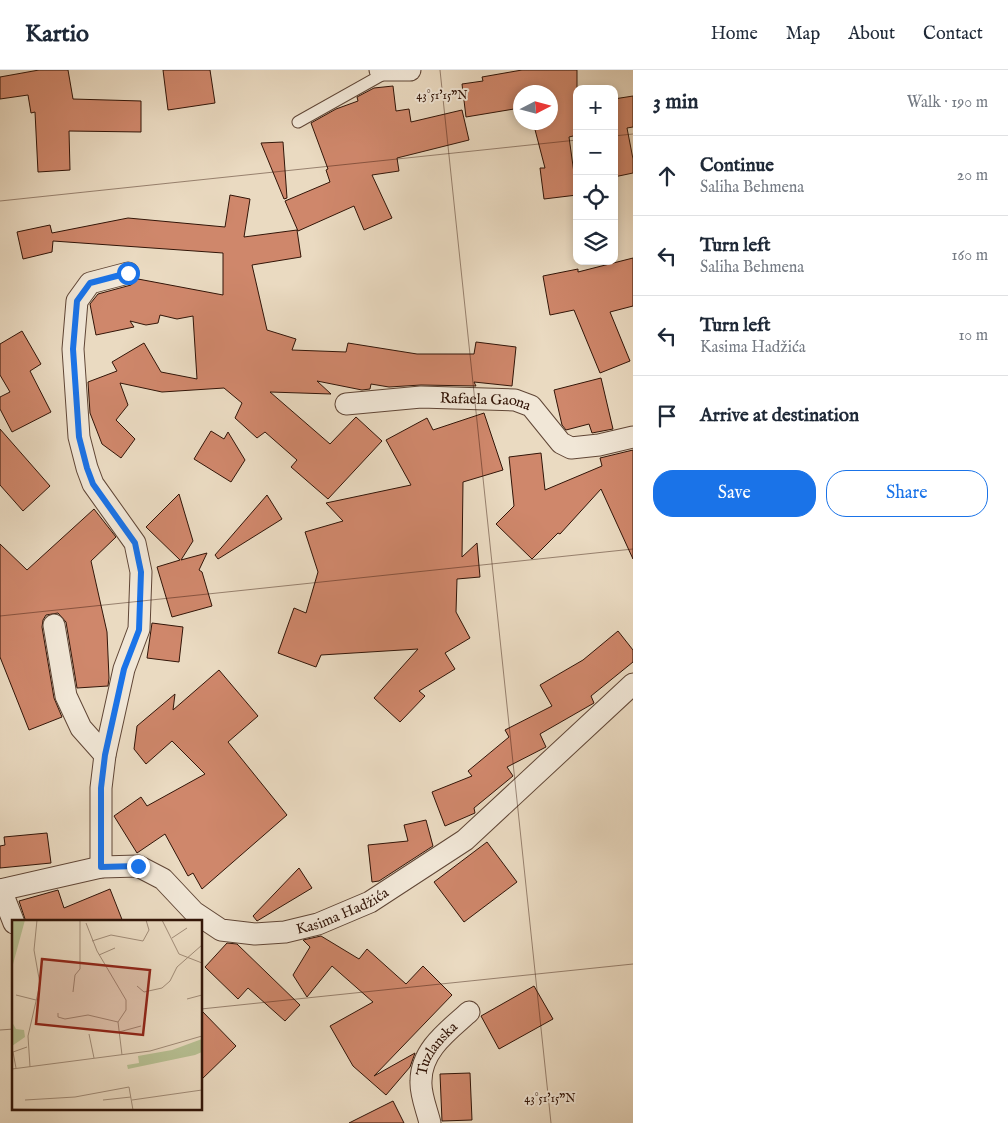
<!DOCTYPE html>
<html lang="en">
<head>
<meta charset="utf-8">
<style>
	body { margin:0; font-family:"IM FELL English",serif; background:#f6f6f7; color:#1f2937 }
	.controls { position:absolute; right:15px; top:15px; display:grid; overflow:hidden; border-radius:10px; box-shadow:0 2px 8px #0003 }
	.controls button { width:45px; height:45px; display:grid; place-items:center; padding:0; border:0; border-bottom:1px solid #e0e1e3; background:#fff; color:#1f2937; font:25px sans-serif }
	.compass { position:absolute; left:513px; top:15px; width:45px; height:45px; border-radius:50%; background:#fff; box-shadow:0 2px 8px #0003; rotate:84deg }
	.stop { position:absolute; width:15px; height:15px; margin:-11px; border:4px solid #1a73e8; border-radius:50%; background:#fff }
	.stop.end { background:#1a73e8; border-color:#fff; box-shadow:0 1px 5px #0008 }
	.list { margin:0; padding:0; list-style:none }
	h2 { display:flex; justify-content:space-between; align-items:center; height:65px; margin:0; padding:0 20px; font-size:21px }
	h2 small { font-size:16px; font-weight:400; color:#747a83 }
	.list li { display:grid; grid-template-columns:32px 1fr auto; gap:15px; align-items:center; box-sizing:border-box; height:80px; padding:0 20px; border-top:1px solid #e0e1e3 }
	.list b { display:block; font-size:19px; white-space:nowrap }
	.list p { margin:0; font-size:16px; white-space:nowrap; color:#747a83 }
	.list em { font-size:16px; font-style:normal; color:#747a83 }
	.actions { display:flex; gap:10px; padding:15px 20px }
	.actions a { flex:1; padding:11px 0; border:1px solid #1a73e8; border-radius:20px; text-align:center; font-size:18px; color:#1a73e8 }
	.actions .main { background:#1a73e8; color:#fff }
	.icon { flex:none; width:28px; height:28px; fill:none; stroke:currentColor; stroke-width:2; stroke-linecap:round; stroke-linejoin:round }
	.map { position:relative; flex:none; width:633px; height:1053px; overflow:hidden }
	header { display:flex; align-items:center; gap:30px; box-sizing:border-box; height:70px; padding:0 25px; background:#fff; border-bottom:1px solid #e0e1e3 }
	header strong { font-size:24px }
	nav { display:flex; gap:28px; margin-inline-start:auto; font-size:18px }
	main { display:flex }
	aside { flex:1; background:#fff }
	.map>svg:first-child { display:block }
</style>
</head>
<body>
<header>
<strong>Kartio</strong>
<nav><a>Home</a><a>Map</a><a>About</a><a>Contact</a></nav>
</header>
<main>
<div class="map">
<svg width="633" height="1053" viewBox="0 0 633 1053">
	<rect width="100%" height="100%" fill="#eadac1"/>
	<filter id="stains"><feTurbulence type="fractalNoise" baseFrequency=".004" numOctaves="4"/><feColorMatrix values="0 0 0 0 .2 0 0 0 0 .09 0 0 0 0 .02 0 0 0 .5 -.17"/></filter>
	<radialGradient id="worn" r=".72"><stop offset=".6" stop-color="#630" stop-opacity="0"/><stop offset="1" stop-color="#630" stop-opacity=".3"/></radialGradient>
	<!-- building -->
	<path fill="#cf876b" stroke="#321508" d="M39,0H68L73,29L141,31V62L69,61L70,100L38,102L35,42L31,43L28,25L0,29V7Z
		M163,0H210L215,33L168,40Z
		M522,0H577V65L569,67L577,125L544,129L540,98H545L533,52H550V22H520V38L466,47L462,14L483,11L482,7Z
		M393,16L396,41L409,39L411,52L462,40L469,70L397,88L399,101L372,105L392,148L364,160L354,136L298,161L285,131L330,112L326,100L328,99L311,53L336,39L358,31L357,27L374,18Z
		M633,26V57L627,58L633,89V103L614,107V29Z
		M283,72L287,128L284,129L261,73Z
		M230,125L250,129L244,167L297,160L301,187L252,195L267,260L296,269L292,280L346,282L348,273L417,284H474L476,272L516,277L512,316L474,312L476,316L421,315L389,317L371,314L370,319L362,320L317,311L331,324L270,322L330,374L356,347L382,371L328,429L291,397L297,390L265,362L257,368L235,348L242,333L224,318L162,322L120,313L128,335L116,350L135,369L121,388L102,374L90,343L88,312L117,301L112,292L144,273L161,302L197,309L193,246L177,249L160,245L158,253L146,255L130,251L134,257L96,265L90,234L98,224L131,215L138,209L223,225V183L53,171L52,182L23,189L17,162L50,155L52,163L128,148L225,157Z
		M633,188V236L610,242L630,291L600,303L574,240L550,245L543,206L578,199V202Z
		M22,261L41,294L30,301L51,342L12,362L0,339V327L10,322L0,305V274Z
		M601,308L613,359L592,363L589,354L566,360L562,355L554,320Z
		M484,343L503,400L463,412L462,487L477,473L480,507L457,509L456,542L470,568L445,583L455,599L419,621L425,626L400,652L374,628L418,579L321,585L316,597L278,583L294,538L306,543L318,502L305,462L343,451L326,433L411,415L386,370L427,348L433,360Z
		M0,359L50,416L23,441L0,415Z
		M211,361L224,369L228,362L245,390L231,412L194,389Z
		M633,380V489L601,419L560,464L558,463L532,489L496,454L514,436L509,387L541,383L545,420L602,396L600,388Z
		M179,424L193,471L181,490L207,483L199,500L202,502L212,536L172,547L157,497L180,490L146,457Z
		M267,425L282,449L218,489L215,485Z
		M94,439L116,467L91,491L107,562L109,608L108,616L77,618L66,552L58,543L46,545L43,550L42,557L54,628L62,647L29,660L0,587V474L27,500Z
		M152,553L183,557L179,592L147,588Z
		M618,561L633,580V592L591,626L594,633L540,664L546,677L507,697L513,706L474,738L475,743L445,756L432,722L472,706L468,701L509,667L505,660L552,636L540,615L583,590Z
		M219,600L258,646L228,672L287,745L202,819L193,803L188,806L165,764L137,783L114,746L141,727L147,736L205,704L172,671L146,694L134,679L137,656L175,624L173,640Z
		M426,750L433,776L379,811L372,812L368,775L408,771L404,755Z
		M47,763L51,793L0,798V776L5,775L4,767Z
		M487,772L517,812L464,852L434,812Z
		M299,798L312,818L257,851L253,846Z
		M110,819L123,852H26L19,831L58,820L64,838Z
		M321,866L359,889L367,879L406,914L423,896L452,925L374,1006L415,983L410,997L386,1025L353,996L330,956L373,932L332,896L307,927L293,905L310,877L303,870Z
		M227,873L237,874L300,935L285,951L248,918L238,929L205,897Z
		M534,916L553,949L499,979L481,946Z
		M201,940L236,976L201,1010Z
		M470,1003L472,1050L442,1051L440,1004Z
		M393,1031L404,1053H349Z"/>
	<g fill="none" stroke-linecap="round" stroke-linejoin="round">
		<defs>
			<path id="lane" d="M298,52L387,2"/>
			<g id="street">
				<path d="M380,0H410"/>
				<path id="s1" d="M346,334L421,327L515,330L531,336L561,373L571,378L599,375L633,367"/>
				<path d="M54,555L66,626L81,658L105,685"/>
				<path d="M101,797V718L105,685L124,599L139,559L141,502L135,473L93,414L87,398L79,367L73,279L77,231L90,213L128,203"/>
				<path id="s2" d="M0,820L101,797L138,796L163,809L194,842L221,860L255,864L285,862L318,854L370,832L465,770L633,614"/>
				<path d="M1,820L14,853"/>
				<path id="s3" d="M430,1053C427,1040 420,1024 421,1011C421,980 448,961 469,942"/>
			</g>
		</defs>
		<!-- lane casing -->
		<use href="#lane" stroke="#604636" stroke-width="13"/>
		<!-- street casing -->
		<use href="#street" stroke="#604636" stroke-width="23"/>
		<!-- lane -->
		<use href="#lane" stroke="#f1e7d7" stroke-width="11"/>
		<!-- street -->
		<use href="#street" stroke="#f1e7d7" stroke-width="21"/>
	</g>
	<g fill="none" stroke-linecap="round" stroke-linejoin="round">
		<!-- route -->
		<path stroke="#1a73e8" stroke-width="6" d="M128,203L90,213L77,231L73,279L79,367L87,398L93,414L135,473L141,502L139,560L124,599L105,685L101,718V797L138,796"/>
	</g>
	<!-- ticks -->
	<path fill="none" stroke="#321508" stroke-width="1" stroke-opacity="0.45" d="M440,0L551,1053M614,66L633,64M0,131L577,70M0,546L633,479M201,939L633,894M0,960L14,959"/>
	<g text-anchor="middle" stroke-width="4" stroke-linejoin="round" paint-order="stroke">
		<!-- street labels -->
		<g font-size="15" fill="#321508" stroke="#f1e7d7">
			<text dy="5" stroke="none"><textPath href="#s1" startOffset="140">Rafaela Gaona</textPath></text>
			<text dy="5" stroke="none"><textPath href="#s2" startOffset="372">Kasima Hadžića</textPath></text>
			<text dy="5" stroke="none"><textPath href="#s3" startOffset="80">Tuzlanska</textPath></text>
		</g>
	</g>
	<!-- overview -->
	<g transform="translate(12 850)">
		<rect width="190" height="190" fill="#eadac1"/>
		<path d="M0,0H13L0,48ZM0,102L4,109L12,110L13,117L0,126ZM190,119V132L183,135L116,149L115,145L127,143L126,136L160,130Z" fill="#b7c093"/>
		<path fill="none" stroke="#a08b77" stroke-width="1" d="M150,0L167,34L190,43M74,3L85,31L114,80V90L106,102L110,135M160,18L175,8M80,21L99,15L131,21L137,10L134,0M87,35L103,28M125,66L132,72L150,68L158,61L165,47L190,25M61,72L63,55L68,49V0M4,75L24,80M175,79L190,75M46,93V97L53,99L76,95L106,102M107,112L129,106M77,114L82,138M18,147L16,116L28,64L22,30L25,0M4,148L1,132L15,127M0,149L138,131L190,116M13,180L63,177L117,167L121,190M91,180L119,177M120,180L190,170M0,189L57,190"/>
		<path fill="#8f2418" fill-opacity="0.15" stroke="#8f2418" stroke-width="2.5" d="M30,39L138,50L131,115L24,104Z"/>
		<rect width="190" height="190" fill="none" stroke="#321508" stroke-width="2.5"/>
	</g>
	<g font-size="12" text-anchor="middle" fill="#321508" stroke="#f1e7d7" stroke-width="4" stroke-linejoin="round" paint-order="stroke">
		<text x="442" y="29">43°51'15"N</text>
		<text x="550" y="1032">43°51'15"N</text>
	</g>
	<rect width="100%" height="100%" filter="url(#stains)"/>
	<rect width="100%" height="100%" fill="url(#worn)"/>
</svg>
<div class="controls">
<button>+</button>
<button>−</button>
<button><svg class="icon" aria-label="locate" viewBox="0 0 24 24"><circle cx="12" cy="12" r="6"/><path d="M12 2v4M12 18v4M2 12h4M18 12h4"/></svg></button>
<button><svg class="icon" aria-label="layers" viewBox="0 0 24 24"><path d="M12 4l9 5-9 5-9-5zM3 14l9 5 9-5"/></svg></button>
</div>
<svg class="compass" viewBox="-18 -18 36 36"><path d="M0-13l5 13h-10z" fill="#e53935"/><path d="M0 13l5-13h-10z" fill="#747a83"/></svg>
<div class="stop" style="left:128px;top:203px"></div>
<div class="stop end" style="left:138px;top:796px"></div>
</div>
<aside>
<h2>3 min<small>Walk · 190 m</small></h2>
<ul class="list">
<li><svg class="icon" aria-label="ahead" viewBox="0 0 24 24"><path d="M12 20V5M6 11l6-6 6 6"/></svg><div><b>Continue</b><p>Saliha Behmena</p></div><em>20 m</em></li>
<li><svg class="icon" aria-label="left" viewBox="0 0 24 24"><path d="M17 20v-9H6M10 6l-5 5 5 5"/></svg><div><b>Turn left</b><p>Saliha Behmena</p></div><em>160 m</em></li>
<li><svg class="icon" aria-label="left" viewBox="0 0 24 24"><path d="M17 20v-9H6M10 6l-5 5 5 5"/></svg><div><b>Turn left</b><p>Kasima Hadžića</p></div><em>10 m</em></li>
<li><svg class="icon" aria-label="arrive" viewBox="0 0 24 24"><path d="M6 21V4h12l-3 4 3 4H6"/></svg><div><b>Arrive at destination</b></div></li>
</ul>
<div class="actions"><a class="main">Save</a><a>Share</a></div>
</aside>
</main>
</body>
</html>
